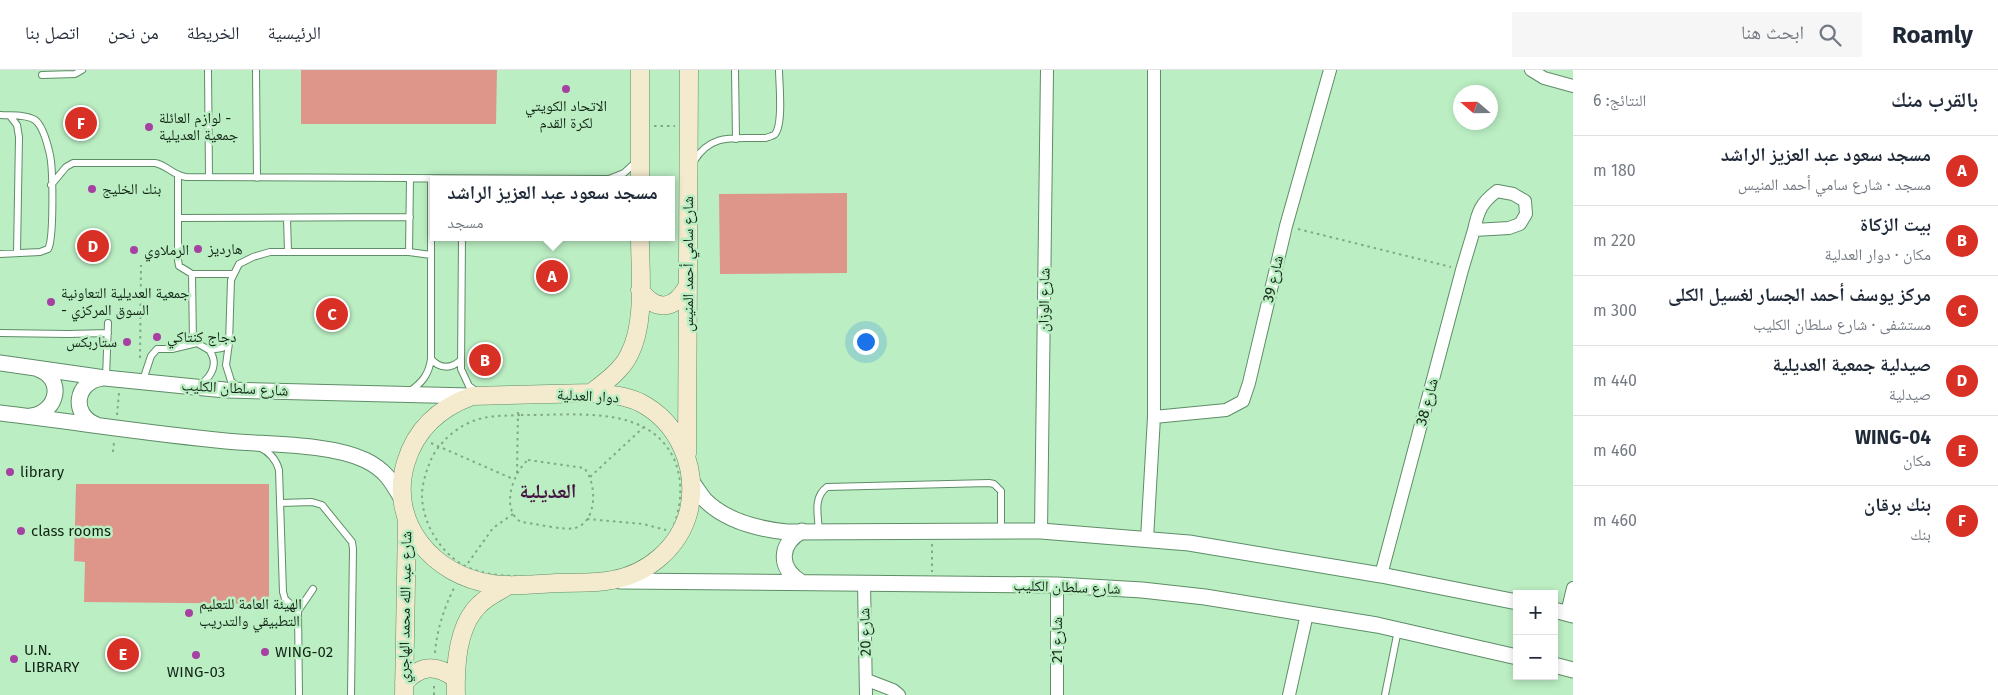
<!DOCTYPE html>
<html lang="ar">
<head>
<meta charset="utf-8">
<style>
	body { margin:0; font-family:"Fira Sans","Noto Naskh Arabic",sans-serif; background:#f6f6f7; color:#1f2937; direction:rtl }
	.controls { position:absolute; right:15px; bottom:15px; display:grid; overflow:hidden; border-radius:0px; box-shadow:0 2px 8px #0003 }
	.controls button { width:45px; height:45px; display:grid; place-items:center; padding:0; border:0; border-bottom:1px solid #e0e1e3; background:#fff; color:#1f2937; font:25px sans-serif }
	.compass { position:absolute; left:1453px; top:15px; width:45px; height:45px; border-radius:50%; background:#fff; box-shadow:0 2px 8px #0003; rotate:290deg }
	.you { position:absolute; left:865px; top:271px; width:18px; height:18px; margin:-12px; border:4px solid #fff; border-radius:50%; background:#1a73e8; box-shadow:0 0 0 8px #1a73e833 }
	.badge { display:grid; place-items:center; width:32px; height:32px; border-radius:50%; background:#d93025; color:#fff; font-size:16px; font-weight:700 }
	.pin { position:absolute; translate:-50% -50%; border:2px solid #fff; box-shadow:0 1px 5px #0006 }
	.popup { position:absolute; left:430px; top:106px; width:245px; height:65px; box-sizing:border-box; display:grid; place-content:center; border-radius:0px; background:#fff; filter:drop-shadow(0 1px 4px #0005); font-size:16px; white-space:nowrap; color:#747a83 }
	.popup b { font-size:19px; color:#1f2937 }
	.popup::after { content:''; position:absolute; left:50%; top:100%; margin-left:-10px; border:10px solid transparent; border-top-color:#fff }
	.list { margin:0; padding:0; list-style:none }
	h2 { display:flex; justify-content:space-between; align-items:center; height:65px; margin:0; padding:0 20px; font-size:21px }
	h2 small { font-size:16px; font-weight:400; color:#747a83 }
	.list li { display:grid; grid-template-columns:32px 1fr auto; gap:15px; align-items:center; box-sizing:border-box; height:70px; padding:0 20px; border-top:1px solid #e0e1e3 }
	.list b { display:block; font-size:19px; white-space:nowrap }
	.list p { margin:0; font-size:16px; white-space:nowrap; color:#747a83 }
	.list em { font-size:16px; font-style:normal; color:#747a83 }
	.icon { flex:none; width:28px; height:28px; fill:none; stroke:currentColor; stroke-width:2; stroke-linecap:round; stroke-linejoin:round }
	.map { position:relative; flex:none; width:1573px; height:625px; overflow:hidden; direction:ltr }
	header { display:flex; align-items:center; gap:30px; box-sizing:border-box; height:70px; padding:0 25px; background:#fff; border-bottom:1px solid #e0e1e3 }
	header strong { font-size:24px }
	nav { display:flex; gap:28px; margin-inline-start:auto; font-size:18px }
	.search { width:350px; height:45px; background:#f6f6f7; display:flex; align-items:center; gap:12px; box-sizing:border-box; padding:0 18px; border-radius:0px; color:#747a83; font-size:19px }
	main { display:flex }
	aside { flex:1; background:#fff }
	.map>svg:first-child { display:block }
</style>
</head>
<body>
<header>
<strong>Roamly</strong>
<div class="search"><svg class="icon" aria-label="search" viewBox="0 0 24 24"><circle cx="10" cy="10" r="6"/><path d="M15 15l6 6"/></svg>ابحث هنا</div>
<nav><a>الرئيسية</a><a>الخريطة</a><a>من نحن</a><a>اتصل بنا</a></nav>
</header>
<main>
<aside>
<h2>بالقرب منك<small>النتائج: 6</small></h2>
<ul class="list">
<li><span class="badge">A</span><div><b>مسجد سعود عبد العزيز الراشد</b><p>مسجد · شارع سامي أحمد المنيس</p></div><em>180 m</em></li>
<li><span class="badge">B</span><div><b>بيت الزكاة</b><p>مكان · دوار العدلية</p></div><em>220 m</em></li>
<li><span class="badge">C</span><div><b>مركز يوسف أحمد الجسار لغسيل الكلى</b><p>مستشفى · شارع سلطان الكليب</p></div><em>300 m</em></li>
<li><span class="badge">D</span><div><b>صيدلية جمعية العديلية</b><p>صيدلية</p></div><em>440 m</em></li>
<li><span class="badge">E</span><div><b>WING-04</b><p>مكان</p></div><em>460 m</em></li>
<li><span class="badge">F</span><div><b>بنك برقان</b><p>بنك</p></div><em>460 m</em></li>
</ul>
</aside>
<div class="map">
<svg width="1573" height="625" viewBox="0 0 1573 625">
	<rect width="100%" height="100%" fill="#bbeec3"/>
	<!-- green -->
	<path fill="#df968a" d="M301,0H497L496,54H301Z
		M847,123V203L720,204L719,124Z
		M76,414H269V534L84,532L85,492L74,491Z"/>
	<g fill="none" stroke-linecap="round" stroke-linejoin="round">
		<defs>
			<path id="service" d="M208,0L209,107
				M256,0L257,108
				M735,0L736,69
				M42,5L75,4L82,0
				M0,45C10,46 26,44 35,50C43,56 48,76 50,85C53,99 54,170 48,179L40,182L0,184
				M10,46L17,55L19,67L17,183
				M694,91C712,62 735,69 766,68C767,67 773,66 774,65C784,57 779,13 779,0
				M178,106V190L179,196L192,204H233
				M51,115L66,97L73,93H155C167,95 172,105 186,107L609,109L624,103L636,92
				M178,148L410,147
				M287,148L288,182
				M462,167L461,299L469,316L477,322
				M409,182L410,108
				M192,204L193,273
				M0,263L68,264L108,263
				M209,280L222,278L229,273
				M431,289C440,299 451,299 461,290
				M106,308L108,253
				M143,310L151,286L157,279H172L197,273L209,280C219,293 212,306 200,315
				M238,317L231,311L226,295L229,273L231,210L239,194L253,187L270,182H409L431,185
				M410,321C422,313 429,304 431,289V108
				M259,377C270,382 276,389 279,400L283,522L285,529L298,541
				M281,433L312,432L322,435L352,472L353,479L351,625
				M819,461C818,445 813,427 827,417L989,413L994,414L1001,421V461
				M299,625L298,541L313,519
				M1385,625L1398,560"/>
			<path id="minor" d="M1531,0L1544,8L1573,16
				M1154,347L1226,340L1243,331L1249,313L1286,156L1330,0
				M1041,461L1047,0
				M1147,469L1154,347V0
				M1381,505L1462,200L1474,160L1509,158L1520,154L1526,144L1525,131L1513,124L1497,121C1481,133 1478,141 1474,160
				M864,513L866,625
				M1567,543L1573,518
				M867,610L893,620L899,625
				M1057,625V515
				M1289,625L1307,544"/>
			<path id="tertiary" d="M0,293L105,308L225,320L470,326
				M0,343C76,352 151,364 226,371C268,375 328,373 365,390C386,400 392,412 403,431
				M31,346C58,342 65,309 38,299
				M97,355C70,345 75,311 103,308
				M691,411C696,417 700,424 705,430C726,451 758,459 787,462L1041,461L1189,473L1381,505L1517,532
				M620,511L1057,515L1142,520L1205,527L1377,555L1517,587
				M801,512C778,498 779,474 802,461
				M1554,540L1573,545
				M1554,595L1573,600"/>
			<path id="secondary" d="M640,110V0
				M640,220C656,242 674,240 687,217
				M591,323C607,324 624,325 639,332C679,352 698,398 689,440C680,477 648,504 612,510C594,514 574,512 556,513C535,514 512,517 492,514C434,506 387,453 406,392C416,359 439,338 472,326Z
				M591,323C604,313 622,300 629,285C646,253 640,203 640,167
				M687,384L689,0
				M404,613C420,595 436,594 455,608
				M404,625L407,451
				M456,625C455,596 457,555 480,534C488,526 500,521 509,515"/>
		</defs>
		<!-- service casing -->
		<use href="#service" stroke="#5e8d67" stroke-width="8"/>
		<!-- minor casing -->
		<use href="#minor" stroke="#5e8d67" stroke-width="14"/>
		<!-- tertiary casing -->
		<use href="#tertiary" stroke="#5e8d67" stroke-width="17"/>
		<!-- secondary casing -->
		<use href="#secondary" stroke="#5e8d67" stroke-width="19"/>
		<!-- path -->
		<path stroke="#81a988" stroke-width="2" stroke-dasharray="2.5 4" stroke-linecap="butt" d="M654,56H675
			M1298,159L1451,197
			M140,288L141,195
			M117,345L119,323
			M521,345C572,346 648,333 674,389C687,418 679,458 658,481C650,491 632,500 619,504C598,509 573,506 551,506C526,506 496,508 472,499C444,489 422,455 422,425C422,415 426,402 430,392C437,374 457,356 476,350C490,345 506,346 521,345Z
			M431,373L513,409
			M113,382L114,372
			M528,390L584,398C597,412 598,452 575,458C565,461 533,453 521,452C500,440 513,402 528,390Z
			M517,403L518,341
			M590,407L645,356
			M587,449L643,454L666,460
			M932,474V502
			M468,493L493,458L513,444
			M435,583C437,559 444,538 455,516
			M434,625V613"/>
		<!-- service -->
		<use href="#service" stroke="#fff" stroke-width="6"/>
		<!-- minor -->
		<use href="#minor" stroke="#fff" stroke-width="12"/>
		<!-- tertiary -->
		<use href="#tertiary" stroke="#fff" stroke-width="15"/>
		<!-- secondary -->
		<use href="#secondary" stroke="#f4ebcf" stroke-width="18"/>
	</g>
	<!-- markers -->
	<g fill="#a740a3" stroke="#bbeec3" stroke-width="2">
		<circle cx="566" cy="19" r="5"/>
		<circle cx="149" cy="57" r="5"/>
		<circle cx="92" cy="119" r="5"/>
		<circle cx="198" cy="179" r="5"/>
		<circle cx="134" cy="180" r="5"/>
		<circle cx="51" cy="232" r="5"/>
		<circle cx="157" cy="267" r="5"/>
		<circle cx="127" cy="272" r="5"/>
		<circle cx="10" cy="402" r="5"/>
		<circle cx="21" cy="461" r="5"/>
		<circle cx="189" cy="543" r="5"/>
		<circle cx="265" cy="582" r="5"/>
		<circle cx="196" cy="585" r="5"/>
		<circle cx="14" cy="589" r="5"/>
	</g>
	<g text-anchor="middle" stroke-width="5" stroke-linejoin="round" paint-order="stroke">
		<!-- poi labels -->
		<g font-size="15" fill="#122516" stroke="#bbeec3" text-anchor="start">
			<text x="566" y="41" text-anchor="middle">الاتحاد الكويتي<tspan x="566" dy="17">لكرة القدم</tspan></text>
			<text x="159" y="53">لوازم العائلة -<tspan x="159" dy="17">جمعية العديلية</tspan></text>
			<text x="102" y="124">بنك الخليج</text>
			<text x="208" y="184">هارديز</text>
			<text x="144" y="185">الرملاوي</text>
			<text x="61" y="228">جمعية العديلية التعاونية<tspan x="61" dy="17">- السوق المركزي</tspan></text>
			<text x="167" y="272">دجاج كنتاكي</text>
			<text x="117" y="277" text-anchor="end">ستاربكس</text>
			<text x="20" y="407">library</text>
			<text x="31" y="466">class rooms</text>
			<text x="199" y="539">الهيئة العامة للتعليم<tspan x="199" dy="17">التطبيقي والتدريب</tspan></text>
			<text x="24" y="585">U.N.<tspan x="24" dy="17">LIBRARY</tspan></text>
			<text x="275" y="587">WING-02</text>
			<text x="196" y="607" text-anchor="middle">WING-03</text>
		</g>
		<!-- street labels -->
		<g font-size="15" fill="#122516" stroke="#bbeec3">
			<text transform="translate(688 194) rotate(-90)" y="5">شارع سامي أحمد المنيس</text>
			<text transform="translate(1273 209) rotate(-77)" y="5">شارع 39</text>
			<text transform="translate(1044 230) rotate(-89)" y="5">شارع الوزان</text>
			<text transform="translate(235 318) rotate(3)" y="5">شارع سلطان الكليب</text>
			<text transform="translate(588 326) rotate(3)" y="5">دوار العدلية</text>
			<text transform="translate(1427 332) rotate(-75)" y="5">شارع 38</text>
			<text transform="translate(1067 517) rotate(2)" y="5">شارع سلطان الكليب</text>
			<text transform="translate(405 537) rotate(-89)" y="5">شارع عبد الله محمد الهاجري</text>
			<text transform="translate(865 562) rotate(-92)" y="5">شارع 20</text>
			<text transform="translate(1057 570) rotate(-90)" y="5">شارع 21</text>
		</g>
		<!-- district labels -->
		<g font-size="20" font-weight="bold" fill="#441342" stroke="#bbeec3">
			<text x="548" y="428">العديلية</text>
		</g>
	</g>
</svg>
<div class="controls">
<button>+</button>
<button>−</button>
</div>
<svg class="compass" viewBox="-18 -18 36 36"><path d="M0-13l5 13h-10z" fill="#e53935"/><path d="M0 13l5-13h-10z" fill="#747a83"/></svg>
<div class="you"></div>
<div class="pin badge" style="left:552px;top:206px">A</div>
<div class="popup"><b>مسجد سعود عبد العزيز الراشد</b>مسجد</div>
<div class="pin badge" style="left:485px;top:290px">B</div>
<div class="pin badge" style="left:332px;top:244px">C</div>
<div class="pin badge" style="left:93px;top:176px">D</div>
<div class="pin badge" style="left:123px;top:584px">E</div>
<div class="pin badge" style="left:81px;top:53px">F</div>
</div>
</main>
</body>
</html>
